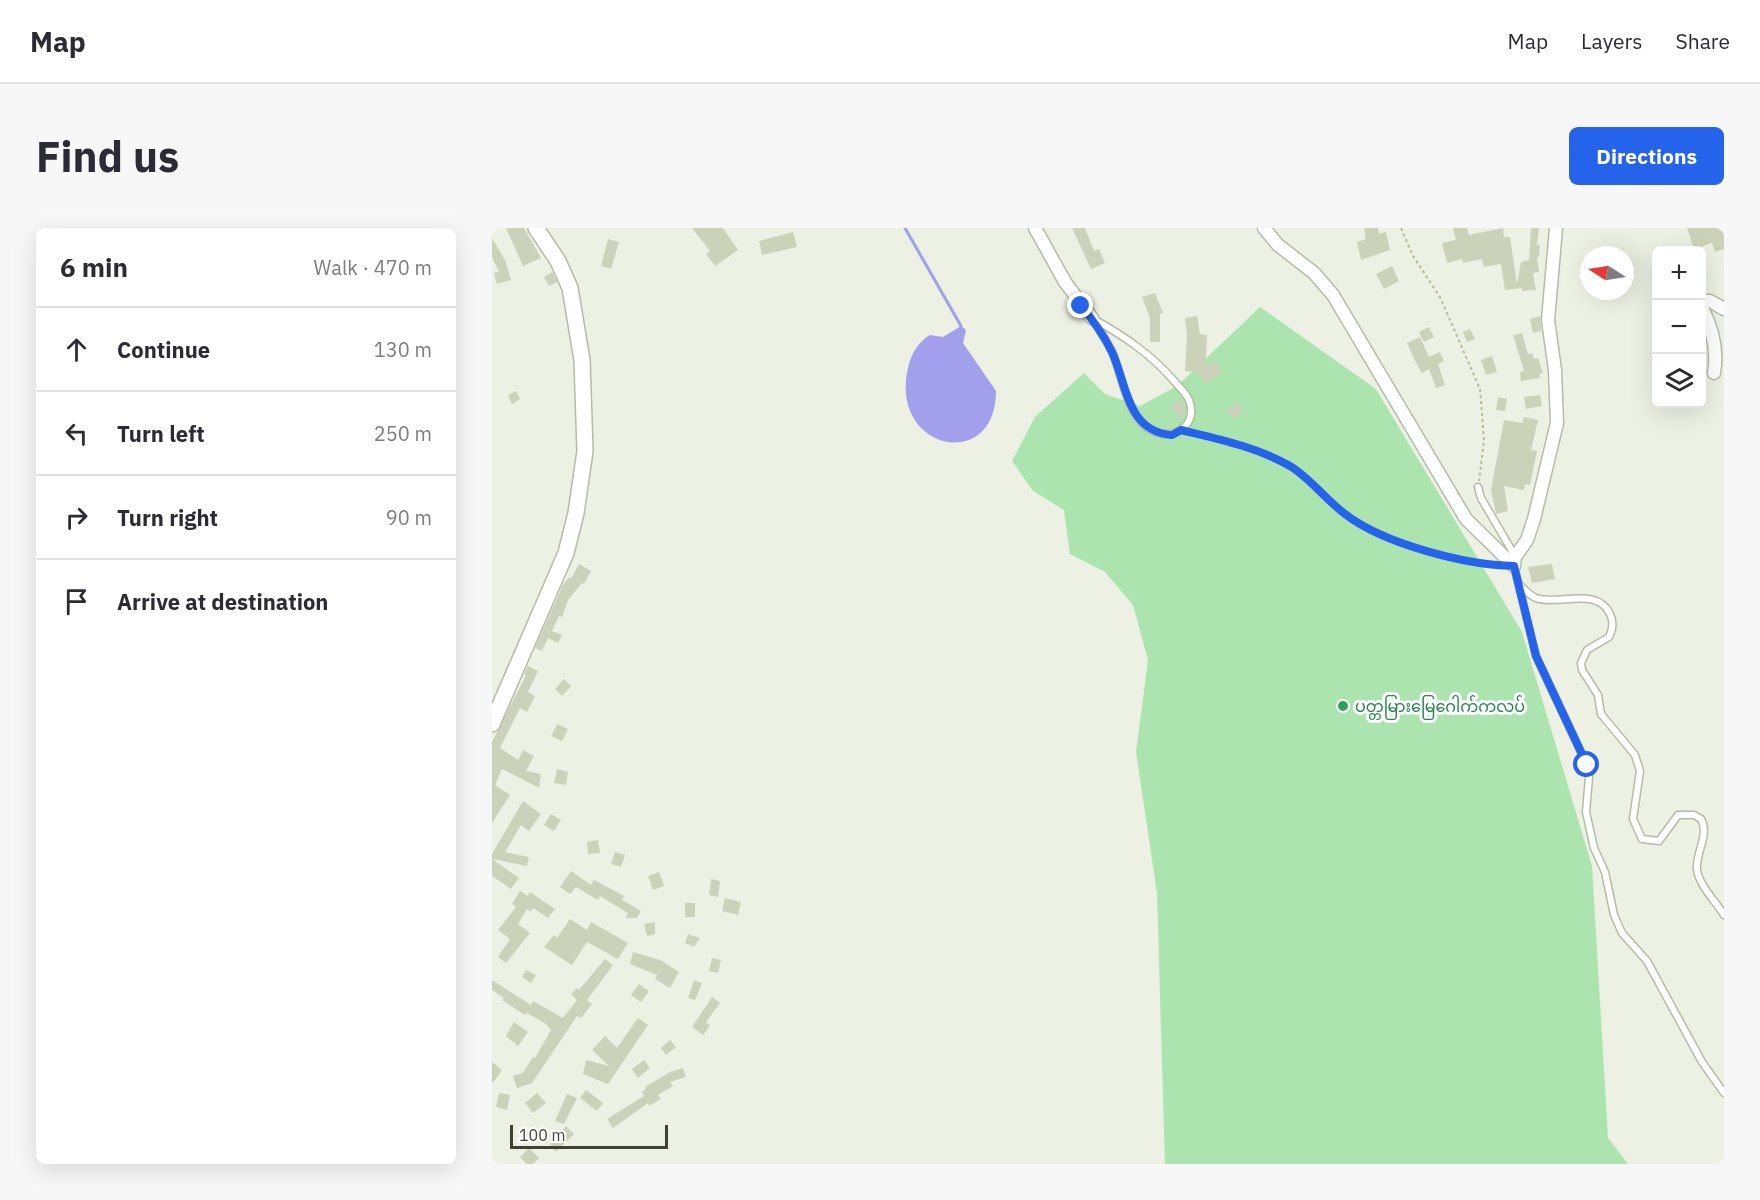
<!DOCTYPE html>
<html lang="en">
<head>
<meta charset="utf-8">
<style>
	body { margin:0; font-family:"IBM Plex Sans","Noto Sans Myanmar",sans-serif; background:#f7f7f7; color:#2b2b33 }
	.controls { position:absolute; right:18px; top:18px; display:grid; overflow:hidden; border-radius:9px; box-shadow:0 6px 24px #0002 }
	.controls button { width:54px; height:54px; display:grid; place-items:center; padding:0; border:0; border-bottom:2px solid #e1e1e2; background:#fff; color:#2b2b33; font:30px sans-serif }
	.compass { position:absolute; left:1088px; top:18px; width:54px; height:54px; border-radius:50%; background:#fff; box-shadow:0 6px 24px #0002; rotate:282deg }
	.scale { position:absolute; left:18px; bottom:15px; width:158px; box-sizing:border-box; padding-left:6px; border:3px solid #3f4233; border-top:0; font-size:16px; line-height:21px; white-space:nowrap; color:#3f4233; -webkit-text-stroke:4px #fff; paint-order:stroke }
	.stop { position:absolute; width:18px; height:18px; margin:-14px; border:4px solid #2563eb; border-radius:50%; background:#fff }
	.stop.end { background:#2563eb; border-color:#fff; box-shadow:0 2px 6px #0008 }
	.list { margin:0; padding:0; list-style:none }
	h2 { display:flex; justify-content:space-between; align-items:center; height:78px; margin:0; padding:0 24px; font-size:26px }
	h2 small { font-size:20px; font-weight:400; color:#7c7c81 }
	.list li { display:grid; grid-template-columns:39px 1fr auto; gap:18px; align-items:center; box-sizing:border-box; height:84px; padding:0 24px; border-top:2px solid #e1e1e2 }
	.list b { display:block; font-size:22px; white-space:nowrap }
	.list em { font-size:20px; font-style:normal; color:#7c7c81 }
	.icon { flex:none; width:33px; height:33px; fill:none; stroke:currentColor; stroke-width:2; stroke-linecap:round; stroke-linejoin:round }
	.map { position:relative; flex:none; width:1232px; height:936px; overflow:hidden; border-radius:9px }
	header { display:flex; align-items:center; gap:36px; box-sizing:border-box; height:84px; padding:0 30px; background:#fff; border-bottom:2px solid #e1e1e2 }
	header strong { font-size:28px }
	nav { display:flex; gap:33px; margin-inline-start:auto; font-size:21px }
	.intro { display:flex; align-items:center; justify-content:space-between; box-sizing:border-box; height:144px; padding:0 36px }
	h1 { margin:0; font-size:42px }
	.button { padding:15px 27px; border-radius:9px; background:#2563eb; color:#fff; font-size:21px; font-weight:700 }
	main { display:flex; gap:36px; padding:0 36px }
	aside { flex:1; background:#fff; border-radius:9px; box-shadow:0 6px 24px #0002 }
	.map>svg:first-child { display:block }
</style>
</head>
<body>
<header>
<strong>Map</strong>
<nav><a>Map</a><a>Layers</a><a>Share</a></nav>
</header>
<div class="intro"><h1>Find us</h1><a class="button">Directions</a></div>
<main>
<aside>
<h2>6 min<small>Walk · 470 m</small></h2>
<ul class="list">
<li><svg class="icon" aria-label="ahead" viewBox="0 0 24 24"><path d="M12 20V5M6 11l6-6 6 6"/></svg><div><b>Continue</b></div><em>130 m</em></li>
<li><svg class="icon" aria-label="left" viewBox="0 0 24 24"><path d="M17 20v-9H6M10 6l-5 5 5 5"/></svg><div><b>Turn left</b></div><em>250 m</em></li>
<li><svg class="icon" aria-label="right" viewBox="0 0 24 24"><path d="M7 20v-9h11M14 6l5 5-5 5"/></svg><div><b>Turn right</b></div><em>90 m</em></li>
<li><svg class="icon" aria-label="arrive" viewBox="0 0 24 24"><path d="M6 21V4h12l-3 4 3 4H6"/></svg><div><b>Arrive at destination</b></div></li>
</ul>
</aside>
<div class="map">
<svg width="1232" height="936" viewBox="0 0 1232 936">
	<rect width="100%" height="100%" fill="#ecf1e3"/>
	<!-- green -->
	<path fill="#ace4b0" d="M768,79L884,161L1030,404L1100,638L1116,910L1136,936H673L665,665L644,524L656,432L641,377L613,344L578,326L572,282L541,263L520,233L543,189L592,145L613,166L648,178L685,158Z"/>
	<!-- water -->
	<path fill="#a2a0ed" d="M469,98L474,102L471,115L504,163C504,245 397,223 416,140C419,126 426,114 438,107L451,109Z"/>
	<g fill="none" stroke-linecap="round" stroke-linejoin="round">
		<!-- stream -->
		<path stroke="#a2a0ed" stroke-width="3" d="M413,0L469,98"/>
	</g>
	<!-- building -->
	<path fill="#ccd2b9" d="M14,0H32L49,30L31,38Z
		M200,0H231L246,22L223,38L214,26L218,23Z
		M580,0H593L602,23L607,21L613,35L599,41Z
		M872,0H886L887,6L894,4L898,22L869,32L865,14L874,11Z
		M961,0H975L977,7L1011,0L1012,9H1018L1025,56L1029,34L1037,32L1039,0H1047L1045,17H1048L1047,29H1045L1047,44L1041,45L1044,62L1030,63V60L1013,62L1009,36L992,39L990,31L971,35L970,31L955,35L950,15L964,12Z
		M1195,0H1232V21L1223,24L1220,15L1202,21Z
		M301,4L305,19L270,27L267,13Z
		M0,10L13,32L19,52L5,56L2,45L7,44L0,29Z
		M116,11L127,14L119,41L109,38Z
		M900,38L907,53L892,61L884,46Z
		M60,44L65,54L57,58L52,49Z
		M663,65L671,85L668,86V114H658V90L650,69Z
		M705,88L708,106L715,107L714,138L723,133L730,144L713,156L706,144L693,143L695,108L693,90Z
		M1048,88L1049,103L1041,105L1038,91Z
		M937,99L942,109L932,114L927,104Z
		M978,101L983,111L975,114L971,104Z
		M1030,105L1036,126L1040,125L1042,131L1046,130L1051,145L1047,146L1048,150L1029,153L1028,144L1032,143L1021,107Z
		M928,109L937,129L948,124L952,133L946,136L953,157L944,160L937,141L930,145L923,133L915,115Z
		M1000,128L1005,144L994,147L989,132Z
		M24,163L28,171L20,176L16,167Z
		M1048,167L1050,178L1034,181L1032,169Z
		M1006,169L1015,171L1013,183L1004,182Z
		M688,171L694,183L688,191L678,179Z
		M743,174L751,182L742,191L734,184Z
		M1032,189L1046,192L1039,222L1045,223L1038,257L1033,256L1032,262L1012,258L1016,283L1004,286L999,262L1012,192L1030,195Z
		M87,336L99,343L92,356L90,355L76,372L70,389L67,388L60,403L70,407L66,415L56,410L50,423L43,420L71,357L77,349L79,351Z
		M1060,336L1063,351L1040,355L1036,339Z
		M36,438L46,443L36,464L43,468L35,484L28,480L8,520L26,532L31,522L42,528L34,543L49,546L47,560L10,541L3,557L18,567L0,595V514L34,447L32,446Z
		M72,451L79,458L70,468L63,461Z
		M65,496L76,501L70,513L59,508Z
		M65,541L76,544L74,557L62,555Z
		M31,573L49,586L37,603L29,597L13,624L37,629L35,638L0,631V626Z
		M59,586L69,592L62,603L52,597Z
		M106,612L108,625L96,626L95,614Z
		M123,624L133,627L129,639L119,636Z
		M0,631L27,650L19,661L0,648Z
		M79,643L99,657L102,652L132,668L130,672L149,683L145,690H134L136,685L108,668L106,672L84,659L78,666L68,659Z
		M167,644L172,658L161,662L156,648Z
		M219,651L228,653L226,669L217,667Z
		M28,663L36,668L38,664L63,681L56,690L41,680L39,684L35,681L26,696L38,705L14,735L6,729L18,711L6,702L24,679L20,676Z
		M233,670L249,674L246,687L230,683Z
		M193,675H203V689H193Z
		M78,691L95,702L99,694L136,715L126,731L95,714L80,737L52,719L62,707L65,710Z
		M163,694V706L155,708L152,696Z
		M196,706L208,710L202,719L193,715Z
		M141,724L168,732L187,744L178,760L163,751L165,747L138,736Z
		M220,730L229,732L226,745L217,743Z
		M113,731L121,737L95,772L100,776L89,790L85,788L40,855L25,860L21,848L31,845L41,829L43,830L59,802L54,796L35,785L33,787L10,772L12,770L0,762V752L39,777L41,773L71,790L85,772L79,766L85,760L87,762Z
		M34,742L44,747L39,755L30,749Z
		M202,752L210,755L203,772L196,770Z
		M147,756L157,763L149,774L139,767Z
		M220,769L228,775L214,794L218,798L211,807L200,799Z
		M146,790L156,797L116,856L91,846L94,832L117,838L100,822L113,808L125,820Z
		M22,794L36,804L26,818L14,808Z
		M178,812L184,819L174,827L169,820Z
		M152,832L158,840L146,850L140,841Z
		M0,834L10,842L0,856Z
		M191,840L194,849L178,854L181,858L166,867L169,871L157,878L156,875L121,900L115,891L152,868L150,864L154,861L153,859L178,844Z
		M94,862L111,875L105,883L88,870Z
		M7,865L18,867L15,882L4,879Z
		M45,865L54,875L41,885L33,875Z
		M75,866L85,870L72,896L63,893Z
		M74,898L82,906L64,924L58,916Z
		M37,920L47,930L41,936H35L28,929Z"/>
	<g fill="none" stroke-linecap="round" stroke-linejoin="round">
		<defs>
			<path id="service" d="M600,90C632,108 659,126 683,154C688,160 695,166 697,172C709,203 669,218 649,194C633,176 630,148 621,126C616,114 607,102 600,90Z
				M986,259L989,270L1023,328
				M1022,338L1044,428L1095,537L1097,549L1094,584L1102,620L1113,644L1122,687L1130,705L1155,733L1210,834L1232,865
				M1026,355C1032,361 1037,367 1044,370C1066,378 1105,358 1118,386C1122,394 1121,401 1117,409L1095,422L1089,435L1090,442L1106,467L1109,486L1143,527L1148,543L1141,591L1150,611L1167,613L1186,587H1202L1209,591C1218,607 1203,625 1205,642C1207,657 1224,674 1232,687"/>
			<path id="minor" d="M543,0L573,54L600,90
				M772,0L786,17L822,45L841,67L974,291L1022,338
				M1210,73H1218L1232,81
				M1210,80C1221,101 1226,121 1222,145
				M1022,338L1023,329L1035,312L1042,291L1065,195L1063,142L1056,92L1064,0"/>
			<path id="tertiary" d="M0,496L74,325L84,285L93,223L90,132L78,60L66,33L44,0"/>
		</defs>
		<!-- service casing -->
		<use href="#service" stroke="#b5bca6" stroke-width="9"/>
		<!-- minor casing -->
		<use href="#minor" stroke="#b5bca6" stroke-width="15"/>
		<!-- tertiary casing -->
		<use href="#tertiary" stroke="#b5bca6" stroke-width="18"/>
		<!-- path -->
		<path stroke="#b3bd98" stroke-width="2" stroke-dasharray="3 3" stroke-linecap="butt" d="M909,0L921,28L948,69L988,161L992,212L987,253
			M699,205C732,212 767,220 798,238C818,250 834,271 853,286C885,310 966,337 1007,338"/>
		<!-- service -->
		<use href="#service" stroke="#fff" stroke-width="6"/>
		<!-- minor -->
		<use href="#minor" stroke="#fff" stroke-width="12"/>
		<!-- tertiary -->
		<use href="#tertiary" stroke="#fff" stroke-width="15"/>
	</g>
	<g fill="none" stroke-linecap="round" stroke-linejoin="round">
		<!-- route -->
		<path stroke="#2563eb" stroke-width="8" d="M589,78C601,92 612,108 620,124C635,157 635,204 680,207L689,202C726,211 765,219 798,238C818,250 834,272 853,286C892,316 973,337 1022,338L1044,428L1095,537"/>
	</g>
	<!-- markers -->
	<circle fill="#2e9e5b" stroke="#fff" stroke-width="2" cx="851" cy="478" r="6"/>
	<g text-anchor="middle" stroke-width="6" stroke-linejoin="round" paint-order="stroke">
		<!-- leisure labels -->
		<g font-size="16" fill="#27864d" stroke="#fff" text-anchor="start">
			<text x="863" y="484">ပတ္တမြားမြေဂေါက်ကလပ်</text>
		</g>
	</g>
</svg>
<div class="controls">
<button>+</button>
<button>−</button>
<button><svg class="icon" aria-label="layers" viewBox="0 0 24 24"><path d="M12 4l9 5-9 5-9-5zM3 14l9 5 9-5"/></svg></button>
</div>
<svg class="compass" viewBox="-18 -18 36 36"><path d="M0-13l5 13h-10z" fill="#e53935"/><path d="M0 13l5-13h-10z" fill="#7c7c81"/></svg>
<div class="scale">100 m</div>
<div class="stop" style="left:1095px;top:537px"></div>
<div class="stop end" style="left:589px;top:78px"></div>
</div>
</main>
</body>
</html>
